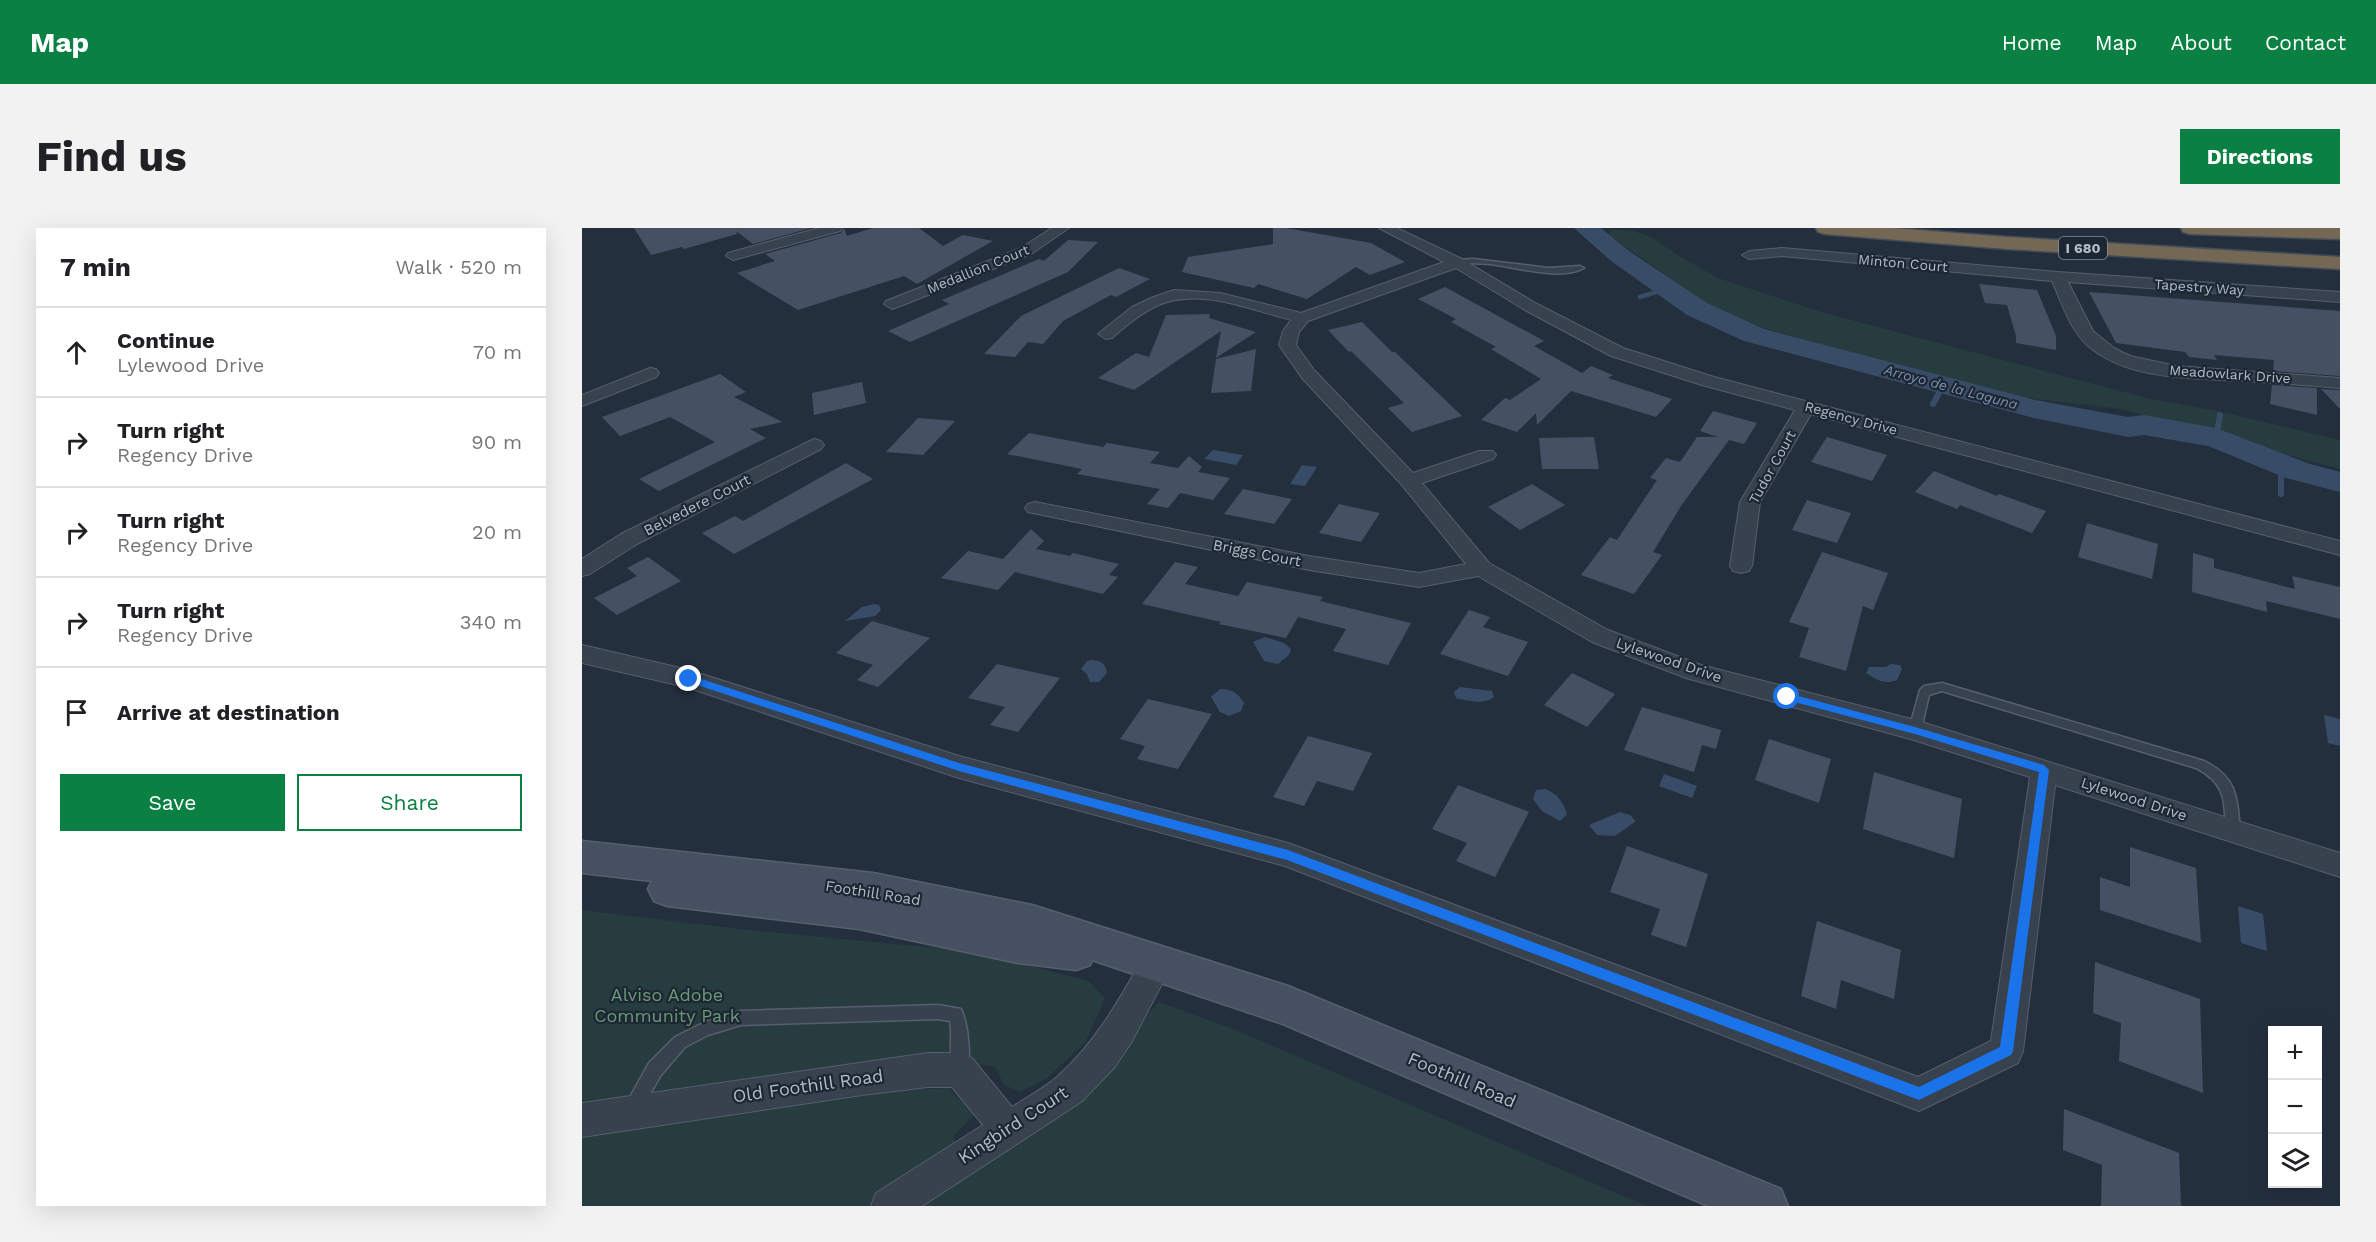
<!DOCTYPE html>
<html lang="en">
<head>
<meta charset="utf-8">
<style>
	body { margin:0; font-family:"Work Sans",sans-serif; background:#f2f2f2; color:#202124 }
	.controls { position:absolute; right:18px; bottom:18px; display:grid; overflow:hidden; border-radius:0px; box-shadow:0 6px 24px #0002 }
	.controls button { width:54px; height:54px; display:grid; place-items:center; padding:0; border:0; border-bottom:2px solid #e0e0e0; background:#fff; color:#202124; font:30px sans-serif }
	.stop { position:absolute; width:18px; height:18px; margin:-14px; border:4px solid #1a73e8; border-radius:50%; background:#fff }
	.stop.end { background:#1a73e8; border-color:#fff; box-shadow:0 2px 6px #0008 }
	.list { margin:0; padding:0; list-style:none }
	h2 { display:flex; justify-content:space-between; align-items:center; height:78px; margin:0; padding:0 24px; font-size:26px }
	h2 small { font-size:20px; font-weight:400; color:#757577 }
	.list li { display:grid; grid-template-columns:39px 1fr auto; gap:18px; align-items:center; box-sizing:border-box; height:90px; padding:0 24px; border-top:2px solid #e0e0e0 }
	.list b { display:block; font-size:22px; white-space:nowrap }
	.list p { margin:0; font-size:20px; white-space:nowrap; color:#757577 }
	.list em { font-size:20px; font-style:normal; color:#757577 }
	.actions { display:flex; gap:12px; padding:18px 24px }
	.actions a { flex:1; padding:14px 0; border:2px solid #0b8043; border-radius:0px; text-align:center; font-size:21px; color:#0b8043 }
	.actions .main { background:#0b8043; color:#fff }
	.icon { flex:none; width:33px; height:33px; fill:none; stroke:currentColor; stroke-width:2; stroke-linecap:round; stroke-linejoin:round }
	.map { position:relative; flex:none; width:1758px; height:978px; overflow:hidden; border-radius:0px }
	header { display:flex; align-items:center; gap:36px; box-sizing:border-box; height:84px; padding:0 30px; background:#0b8043; color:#fff }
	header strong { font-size:28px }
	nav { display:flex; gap:33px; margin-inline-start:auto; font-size:21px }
	.intro { display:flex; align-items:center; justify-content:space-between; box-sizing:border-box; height:144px; padding:0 36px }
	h1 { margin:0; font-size:42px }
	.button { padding:15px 27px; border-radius:0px; background:#0b8043; color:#fff; font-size:21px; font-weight:700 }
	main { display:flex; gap:36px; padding:0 36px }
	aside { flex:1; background:#fff; border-radius:0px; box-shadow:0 6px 24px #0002 }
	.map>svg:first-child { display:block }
</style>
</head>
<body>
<header>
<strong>Map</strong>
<nav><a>Home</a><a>Map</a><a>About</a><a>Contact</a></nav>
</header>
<div class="intro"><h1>Find us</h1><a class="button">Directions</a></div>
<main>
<aside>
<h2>7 min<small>Walk · 520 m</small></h2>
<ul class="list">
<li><svg class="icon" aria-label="ahead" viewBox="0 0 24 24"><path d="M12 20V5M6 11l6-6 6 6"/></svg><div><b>Continue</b><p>Lylewood Drive</p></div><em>70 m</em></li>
<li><svg class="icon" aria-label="right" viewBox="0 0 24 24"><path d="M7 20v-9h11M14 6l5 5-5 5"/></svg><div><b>Turn right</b><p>Regency Drive</p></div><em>90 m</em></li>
<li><svg class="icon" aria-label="right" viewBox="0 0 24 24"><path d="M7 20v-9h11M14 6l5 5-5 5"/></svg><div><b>Turn right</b><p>Regency Drive</p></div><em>20 m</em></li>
<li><svg class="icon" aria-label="right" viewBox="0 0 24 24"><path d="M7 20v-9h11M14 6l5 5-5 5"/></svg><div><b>Turn right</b><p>Regency Drive</p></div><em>340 m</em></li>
<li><svg class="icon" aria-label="arrive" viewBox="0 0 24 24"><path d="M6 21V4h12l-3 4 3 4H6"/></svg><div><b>Arrive at destination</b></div></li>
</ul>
<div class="actions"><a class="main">Save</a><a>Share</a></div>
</aside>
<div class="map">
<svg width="1758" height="978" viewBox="0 0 1758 978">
	<rect width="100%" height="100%" fill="#242f3e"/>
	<!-- green -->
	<path fill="#263c3f" d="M1030,1L1052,3L1069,9L1094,26L1136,50L1239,84L1569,171L1636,183L1758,212V241L1539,181L1430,168L1184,101L1131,80L1027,7Z
		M0,682L166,702L387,723L507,753L523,770L503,815L465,850L438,864L422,857L413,839L358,830L153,852L0,875Z
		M577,774L651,801L1065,978H0V908L285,864L366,860L393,886L371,909L388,948L513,860L568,784Z"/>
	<!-- water -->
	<path fill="#394c67" d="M631,222L661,227L654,237L622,231Z
		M720,237L735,239L723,258L708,256Z
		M292,376L297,377L299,382L293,388L263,393L280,379Z
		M683,409L702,415L709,421L707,427L696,436L682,433L671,414Z
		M510,432C520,433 523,435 525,445L517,454H508L505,446L499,441L505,433Z
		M1309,436L1318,437L1320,441L1315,452C1302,457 1295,452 1284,445L1287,439H1304Z
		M878,459L910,463L912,469C902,477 886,473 874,470L872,464Z
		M638,461C650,461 656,465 662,475L659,483L647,488L638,484L629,469Z
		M1742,487L1758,491V518L1746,515Z
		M1082,546L1115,558L1110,570L1077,558Z
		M963,561C976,566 981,574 985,586L978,593L960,583L951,571L954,562Z
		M1038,584L1048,587L1054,593L1033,608L1015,607L1007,597Z
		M1656,678L1681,686L1685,723L1659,715Z"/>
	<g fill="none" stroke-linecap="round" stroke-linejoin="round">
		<!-- stream-far1 -->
		<path stroke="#394c67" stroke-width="4.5" d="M1058,69L1087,60
			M1356,166L1360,158"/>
		<!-- stream -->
		<path stroke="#394c67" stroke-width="6" d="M1351,176L1357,165
			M1634,210L1638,187
			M1699,266V247L1709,240"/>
		<!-- river -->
		<path fill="#394c67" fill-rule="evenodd" d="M992,0H1019L1047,23L1125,75L1182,101L1453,172L1546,189L1562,187L1634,200L1728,236L1758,244V264L1704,250L1626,218L1562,207L1546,209L1452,190L1162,113L1105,87L1029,33Z"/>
	</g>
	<!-- building -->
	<path fill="#455162" d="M52,0H229L171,16L154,3L155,6L102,21L100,19L69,27Z
		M262,0L265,8L291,0H337L361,18L381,7L411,13L335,56L322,48L216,82L155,45L193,33L183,26L259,5Z
		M691,0H704L789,15L823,34L788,47L774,39L725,71L676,56L672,60L600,44L606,29L691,16Z
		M486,12L516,14L486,44L328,114L306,103L367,76L360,72L457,31L462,33Z
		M537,40L568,51L534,69L529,67L481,93L461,116L446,114L433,129L402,126L439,88Z
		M1397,56L1455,62L1474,108V122L1434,115V108L1425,77L1403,75Z
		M863,59L962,113L952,118L1000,145L1009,138L1031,147L1026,150L1090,171L1074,189L989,163L955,197L954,185L935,204L899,192L923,170L928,172L959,151L909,121L914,119L869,94L874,91L836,71Z
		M1507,64L1758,83V148L1691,143L1692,132L1632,127L1635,132L1607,129L1603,124L1534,115Z
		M628,86L627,90L674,104L634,130L639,103L552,162L516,150L554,125L567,129L584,87Z
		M780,94L810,124H813L880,188L830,204L806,180L822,175L769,123L767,124L746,102Z
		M674,121L669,163L629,165L634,131Z
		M138,146L164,164L152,169L200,194L168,201L184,210L77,263L57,251L133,214L88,189L38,208L20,189Z
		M280,154L284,175L232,187L230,165Z
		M1690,157L1735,160V187L1688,176Z
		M1739,161L1758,162V181Z
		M1131,183L1175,195L1162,216L1147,212L1099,278L1071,324L1080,327L1052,366L999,347L1028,309L1035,312L1075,252L1068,250L1084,230L1098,234L1115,209H1136L1118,203Z
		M336,190L373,193L341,227L304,224Z
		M447,205L521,219L525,215L578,224L568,235L596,240L607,228L620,239L616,244L648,250L631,272L598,265L586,280L565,276L578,261L495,246L500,241L425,226Z
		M1012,209L1017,241H960L957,210Z
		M1245,209L1305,227L1290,253L1229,234Z
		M264,235L291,251L152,326L120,305L153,288L161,293Z
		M1352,243L1415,268L1417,266L1464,283L1450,305L1378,277L1375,281L1333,264Z
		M950,256L983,277L938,302L906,279Z
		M661,261L710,271L692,296L642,286Z
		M1225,272L1269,285L1255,315L1210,302Z
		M757,276L798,285L779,314L737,305Z
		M1505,295L1576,316L1570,351L1496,329Z
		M449,301L462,313L454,321L488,328L491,325L537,336L527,347L536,349L521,366L433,344L416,362L359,350L386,323L421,331Z
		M1240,324L1306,345L1291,382L1281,378L1264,443L1217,429L1227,400L1207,394Z
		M1611,325L1632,331V340L1713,361L1710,348L1758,359V391L1684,373L1685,384L1610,364Z
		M66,329L99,353L35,387L12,370L55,348L45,340Z
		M593,334L616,339L603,356L656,368L665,354L741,369L738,373L829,395L806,437L751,423L764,401L716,389L704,410L637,396L639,394L560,376Z
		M887,382L908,389L901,399L946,414L926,448L858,426Z
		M290,393L348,410L296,459L275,452L291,437L254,425Z
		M415,436L478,450L436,504L408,497L423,479L386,470Z
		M990,445L1033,466L1005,499L962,477Z
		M566,471L630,486L596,541L555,531L563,518L538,511Z
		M1060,479L1139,502L1134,521L1120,517L1112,544L1042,522Z
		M726,508L790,525L771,563L735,553L722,578L691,569Z
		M1187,511L1249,531L1237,575L1173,552Z
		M1292,544L1380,571L1372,630L1281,601Z
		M876,557L947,584L913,649L874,633L885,615L850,601Z
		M1045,618L1126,646L1104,719L1069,707L1078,681L1028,664Z
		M1548,619L1614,640L1619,715L1518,682V649L1548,659Z
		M1235,693L1319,722L1312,771L1259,752L1254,781L1219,768Z
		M1513,734L1618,771L1621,865L1537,833L1539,795L1511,785Z
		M1482,881L1597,925L1599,978H1519L1520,937L1481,922Z"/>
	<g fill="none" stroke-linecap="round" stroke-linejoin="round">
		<defs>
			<path id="lane" d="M891,31L966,40L998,38L1002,40C978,53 934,39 908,36C897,35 886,35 875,36L871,34L875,32Z
				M1360,455L1622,533C1655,549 1655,569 1658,602L1656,606L1651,608L1646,606L1644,602C1642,571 1644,556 1614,540L1360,463L1347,467L1339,502L1337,505H1329L1327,502L1338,462L1342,458Z
				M356,777L379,781C386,796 390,831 384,847L378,849L372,847C366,831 371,810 368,793L356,791L159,797L126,807L103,819L79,847L56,886L50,888L44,886L42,880L67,835L93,809L123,794L159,783Z"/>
			<path id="street" d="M237,0H260L258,3L151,32L144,28L146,25Z
				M470,0H487L449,26L316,79L310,81L302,76L304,73L439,20Z
				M797,0H815L880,31L955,76L1041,120L1132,149L1758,313V327L1229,186L1178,274L1170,338L1167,343L1159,345L1151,343L1148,338L1158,274L1213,182L1120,157L1029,128L943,82L874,40L726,93L717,104L714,117L732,142L831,245L897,223H911L914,227L911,231L840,255L907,335L1026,402L1119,437L1333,492L1758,625V649L1473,557L1441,823L1436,835L1337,883L703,638L377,550L104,459L0,435V417L107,442L377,528L706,615L1336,849L1409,813L1448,549L1332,512L1104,450L1010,414L896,348L837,359L727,342L446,284L443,280L446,276L453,274L727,328L837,345L884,336L820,257L720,150L697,117L701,103L709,92C674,83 631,65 594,72C571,75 547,95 530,110L524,111L516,106L550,79L569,70L592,62L638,65L719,85L862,34Z
				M1200,20L1476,44L1758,64V74L1486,54L1511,103L1532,120L1548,128L1594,138L1758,150V160C1726,157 1694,155 1662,153C1611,150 1546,153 1505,117C1487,100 1480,75 1470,53L1200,28L1167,31L1160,27L1167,23Z
				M68,140L74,141L77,145L74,149L0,178V167Z
				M232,211L239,213L242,217L239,221L55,316L8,346L0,348V331L39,306Z
				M575,721L586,725L591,735L549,815L532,840L499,874L340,978H289L294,965L401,897L370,859H346L280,867L0,909V875L346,825H378L390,830L430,879C445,869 463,860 476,848C515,813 538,770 564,725Z"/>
			<path id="secondary" d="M0,613L291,645L450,677L706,758L1199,961L1206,978H1126L701,796L510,732L508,737L494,742L436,735L277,701L85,678L72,673L66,661L70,653L0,645Z"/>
			<path id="highway" d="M1234,0H1311L1425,9L1758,29V41L1425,21L1243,6L1236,4Z
				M1599,0H1758V11L1608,6L1601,4Z"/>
		</defs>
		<!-- lane casing -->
		<use href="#lane" stroke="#565f6c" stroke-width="3"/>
		<!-- street casing -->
		<use href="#street" stroke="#565f6c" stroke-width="2"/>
		<!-- secondary casing -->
		<use href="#secondary" stroke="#565f6c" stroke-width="3"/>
		<!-- highway casing -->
		<use href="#highway" stroke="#434c59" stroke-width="3"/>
		<!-- lane -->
		<use href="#lane" fill="#38414e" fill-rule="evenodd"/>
		<!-- street -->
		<use href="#street" fill="#38414e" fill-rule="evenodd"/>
		<!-- secondary -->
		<use href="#secondary" fill="#465061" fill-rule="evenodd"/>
		<!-- highway -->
		<use href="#highway" fill="#746855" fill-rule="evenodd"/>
	</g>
	<!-- route -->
	<path fill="#1a73e8" d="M107,447L377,535L706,622L1337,859L1418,819L1457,544L1333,506L1205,472L1200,469L1205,465L1333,499L1462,537L1467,542L1431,823L1429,827L1337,872L705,632L377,543L103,453V448Z"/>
	<g text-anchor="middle" stroke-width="4.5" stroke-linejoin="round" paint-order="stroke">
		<!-- shield labels -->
		<rect fill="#1d2633" stroke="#878f9c" stroke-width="1.5" x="1477" y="9" width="48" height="22" rx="4.5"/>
		<g font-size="14" font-weight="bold" fill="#b4bcc9">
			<text x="1501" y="25">I 680</text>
		</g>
		<!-- far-street labels -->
		<g font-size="14" fill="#b4bcc9" stroke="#1d2633">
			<text transform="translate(1321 35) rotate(5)" y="5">Minton Court</text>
			<text transform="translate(396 41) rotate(-22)" y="5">Medallion Court</text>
			<text transform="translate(1617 59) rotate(4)" y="5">Tapestry Way</text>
			<text transform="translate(1648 146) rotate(4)" y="5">Meadowlark Drive</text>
			<text transform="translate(1269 190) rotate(15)" y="5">Regency Drive</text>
			<text transform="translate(1190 239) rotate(-61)" y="5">Tudor Court</text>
		</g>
		<!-- far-water labels -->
		<g font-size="14" font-style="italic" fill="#7c92b1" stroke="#1d2633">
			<text transform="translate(1369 159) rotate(15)" y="5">Arroyo de la Laguna</text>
		</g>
		<!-- street labels -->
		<g font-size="15" fill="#b4bcc9" stroke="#1d2633">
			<text transform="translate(115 277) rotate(-27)" y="5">Belvedere Court</text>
			<text transform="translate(675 325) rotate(11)" y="5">Briggs Court</text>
			<text transform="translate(1087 432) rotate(19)" y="5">Lylewood Drive</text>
			<text transform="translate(1552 571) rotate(18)" y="5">Lylewood Drive</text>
			<text transform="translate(291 665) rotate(9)" y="5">Foothill Road</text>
		</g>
		<!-- near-park labels -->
		<g font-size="18" fill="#6b9a76" stroke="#1d2633">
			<text x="85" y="773">Alviso Adobe<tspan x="85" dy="21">Community Park</tspan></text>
		</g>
		<!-- near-street labels -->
		<g font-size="18" fill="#b4bcc9" stroke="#1d2633">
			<text transform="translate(880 852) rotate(23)" y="6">Foothill Road</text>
			<text transform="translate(226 858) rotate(-8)" y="6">Old Foothill Road</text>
			<text transform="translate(431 897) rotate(-33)" y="6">Kingbird Court</text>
		</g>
	</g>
</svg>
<div class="controls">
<button>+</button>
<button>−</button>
<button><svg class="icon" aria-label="layers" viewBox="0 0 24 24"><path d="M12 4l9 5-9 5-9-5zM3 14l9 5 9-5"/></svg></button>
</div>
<div class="stop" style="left:1205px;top:469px"></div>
<div class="stop end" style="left:107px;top:451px"></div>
</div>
</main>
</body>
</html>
